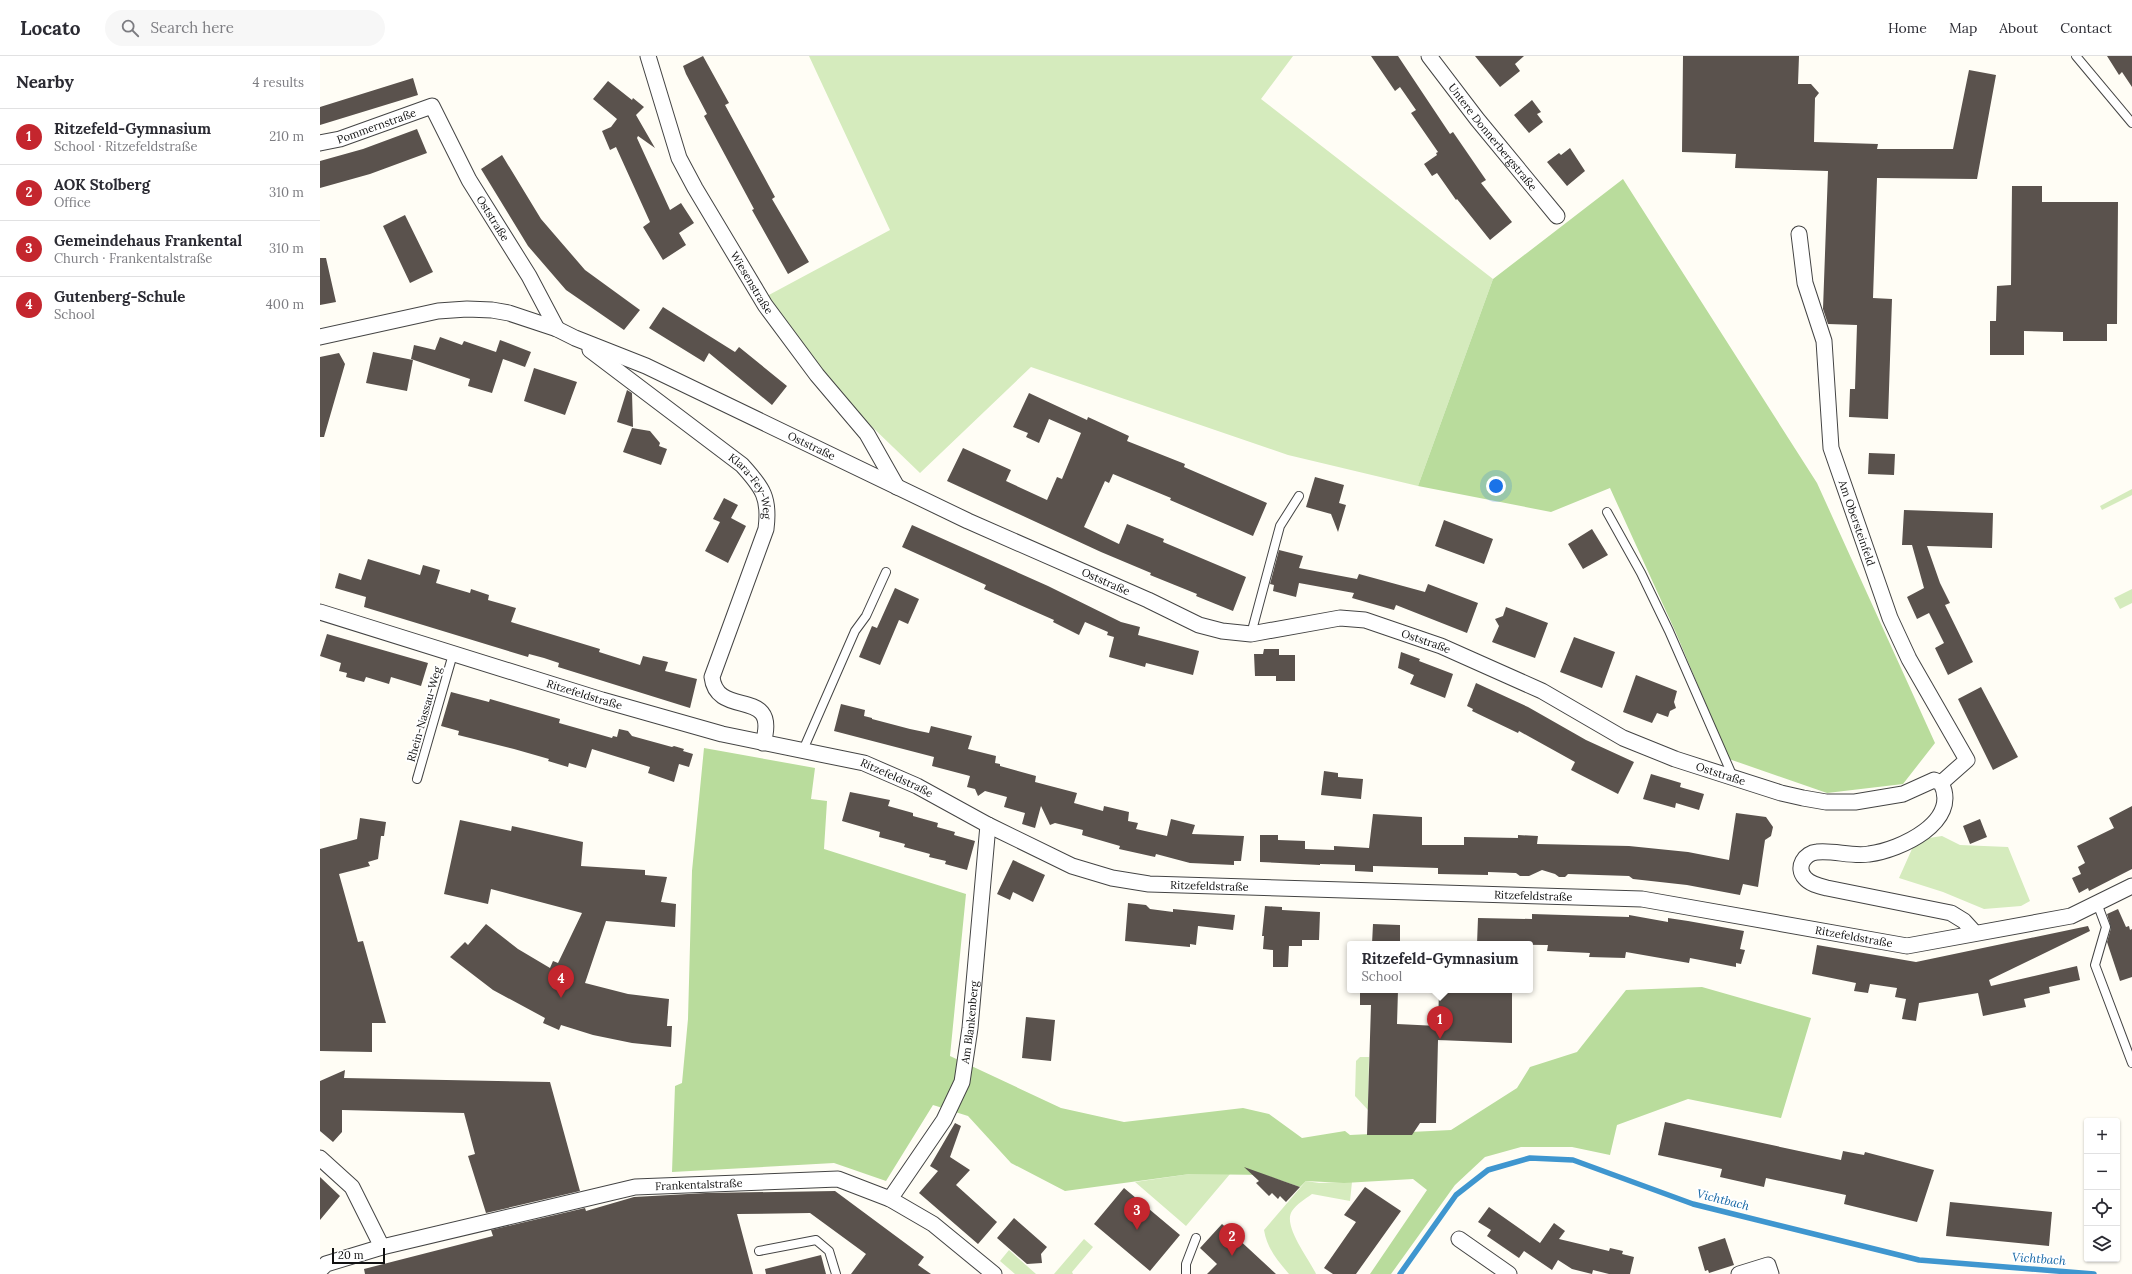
<!DOCTYPE html>
<html lang="en">
<head>
<meta charset="utf-8">
<style>
	body { margin:0; font-family:Lora,serif; background:#f7f7f7; color:#2b2b33 }
	.controls { position:absolute; right:12px; bottom:12px; display:grid; overflow:hidden; border-radius:4px; box-shadow:0 1px 3px #0004 }
	.controls button { width:36px; height:36px; display:grid; place-items:center; padding:0; border:0; border-bottom:1px solid #e1e1e2; background:#fff; color:#2b2b33; font:20px sans-serif }
	.scale { position:absolute; left:12px; bottom:10px; width:53px; box-sizing:border-box; padding-left:4px; border:2px solid #111; border-top:0; font-size:11px; line-height:14px; white-space:nowrap; color:#111; -webkit-text-stroke:3px #fff; paint-order:stroke }
	.you { position:absolute; left:1176px; top:430px; width:14px; height:14px; margin:-10px; border:3px solid #fff; border-radius:50%; background:#1a73e8; box-shadow:0 0 0 6px #1a73e833 }
	.badge { display:grid; place-items:center; width:26px; height:26px; border-radius:50%; background:#c4262e; color:#fff; font-size:13px; font-weight:700 }
	.pin { position:absolute; translate:-50% -33px; filter:drop-shadow(0 1px 2px #0008) }
	.pin::after { content:''; position:absolute; top:21px; width:14px; height:12px; background:inherit; clip-path:polygon(0 0,100% 0,50% 100%) }
	.popup { position:absolute; left:1027px; top:885px; width:186px; height:52px; box-sizing:border-box; display:grid; place-content:center; border-radius:4px; background:#fff; filter:drop-shadow(0 1px 3px #0005); font-size:13px; white-space:nowrap; color:#7c7c81 }
	.popup b { font-size:15px; color:#2b2b33 }
	.popup::after { content:''; position:absolute; left:50%; top:100%; margin-left:-8px; border:8px solid transparent; border-top-color:#fff }
	.list { margin:0; padding:0; list-style:none }
	h2 { display:flex; justify-content:space-between; align-items:center; height:52px; margin:0; padding:0 16px; font-size:17px }
	h2 small { font-size:13px; font-weight:400; color:#7c7c81 }
	.list li { display:grid; grid-template-columns:26px 1fr auto; gap:12px; align-items:center; box-sizing:border-box; height:56px; padding:0 16px; border-top:1px solid #e1e1e2 }
	.list b { display:block; font-size:15px; white-space:nowrap }
	.list p { margin:0; font-size:13px; white-space:nowrap; color:#7c7c81 }
	.list em { font-size:13px; font-style:normal; color:#7c7c81 }
	.icon { flex:none; width:22px; height:22px; fill:none; stroke:currentColor; stroke-width:2; stroke-linecap:round; stroke-linejoin:round }
	.map { position:relative; flex:none; width:1812px; height:1218px; overflow:hidden }
	header { display:flex; align-items:center; gap:24px; box-sizing:border-box; height:56px; padding:0 20px; background:#fff; border-bottom:1px solid #e1e1e2 }
	header strong { font-size:19px }
	nav { display:flex; gap:22px; margin-inline-start:auto; font-size:14px }
	.search { width:280px; height:36px; background:#f7f7f7; display:flex; align-items:center; gap:10px; box-sizing:border-box; padding:0 14px; border-radius:22px; color:#7c7c81; font-size:15px }
	main { display:flex }
	aside { flex:1; background:#fff }
	.map>svg:first-child { display:block }
</style>
</head>
<body>
<header>
<strong>Locato</strong>
<div class="search"><svg class="icon" aria-label="search" viewBox="0 0 24 24"><circle cx="10" cy="10" r="6"/><path d="M15 15l6 6"/></svg>Search here</div>
<nav><a>Home</a><a>Map</a><a>About</a><a>Contact</a></nav>
</header>
<main>
<aside>
<h2>Nearby<small>4 results</small></h2>
<ul class="list">
<li><span class="badge">1</span><div><b>Ritzefeld-Gymnasium</b><p>School · Ritzefeldstraße</p></div><em>210 m</em></li>
<li><span class="badge">2</span><div><b>AOK Stolberg</b><p>Office</p></div><em>310 m</em></li>
<li><span class="badge">3</span><div><b>Gemeindehaus Frankental</b><p>Church · Frankentalstraße</p></div><em>310 m</em></li>
<li><span class="badge">4</span><div><b>Gutenberg-Schule</b><p>School</p></div><em>400 m</em></li>
</ul>
</aside>
<div class="map">
<svg width="1812" height="1218" viewBox="0 0 1812 1218">
	<rect width="100%" height="100%" fill="#fffdf5"/>
	<!-- green -->
	<path fill="#d5ebbd" d="M489,0H973L941,43L1173,223L1098,430L968,399L711,311L600,417L519,339L447,240L570,174Z
		M1812,433V439L1782,454L1780,450Z
		M1812,533V547L1800,553L1794,542Z
		M1622,780L1640,789L1688,791L1710,845L1701,850L1664,853L1623,836L1579,822L1596,784Z
		M1040,1001H1049L1048,1054L1035,1040L1036,1005Z
		M870,1118H910L866,1170L815,1126Z
		M986,1125L999,1127L1032,1126L1030,1145L992,1138C985,1143 977,1148 972,1155C962,1170 990,1204 996,1218H969C957,1204 947,1192 944,1174Z
		M764,1183L773,1191L752,1216L753,1218H734Z
		M689,1194L716,1218H695L680,1205Z"/>
	<!-- forest -->
	<path fill="#b9dc9c" d="M1303,123L1497,427L1615,687L1583,728L1507,737L1409,703L1356,577L1290,432L1231,456L1098,430L1173,223Z
		M384,692L495,712L491,743L507,745L504,793L646,838L630,1000L741,1052L804,1066L923,1052L949,1058L982,1082L1025,1075L1030,1079L1131,1074L1197,1032L1210,1011L1257,996L1306,934L1382,931L1491,962L1461,1062L1368,1043L1297,1069L1290,1099L1252,1091H1201L1165,1101L1135,1129L1071,1218H1050L1107,1134L1093,1123L1024,1127L986,1125L980,1131L945,1119L870,1118L745,1135L691,1107L648,1060L613,1049L566,1125L514,1107L352,1116L355,1030L362,1027L368,963L372,815Z"/>
	<g fill="none" stroke-linecap="round" stroke-linejoin="round">
		<!-- stream -->
		<path stroke="#3f96cf" stroke-width="5.5" d="M1080,1218L1136,1139L1168,1114L1210,1102L1253,1104L1373,1148L1599,1204L1774,1218"/>
	</g>
	<!-- building -->
	<path fill="#5a524d" d="M383,0L409,47L405,49L455,141L452,143L489,206L468,218L432,154L434,153L384,60L387,58L366,18L363,10Z
		M1051,0H1078L1130,78L1133,76L1166,124L1161,127L1192,166L1170,184L1137,143L1136,144L1117,117L1112,120L1104,108L1117,99L1116,97L1118,96L1091,57L1096,54L1080,31L1075,35Z
		M1155,0H1204L1195,8L1200,15L1180,31Z
		M1363,0H1479L1478,28H1491L1499,37L1495,42L1494,86L1558,88L1557,93H1633L1649,14L1676,19L1657,123L1557,122L1553,242L1572,243L1568,363L1529,361L1530,333H1535L1537,269L1508,268L1503,253L1508,115L1415,112L1416,98L1362,96Z
		M1787,0H1812V31L1802,16L1799,19Z
		M93,22L98,39L0,69V51Z
		M288,25L312,44L313,42L324,51L316,59L335,92L318,80L317,82L350,154L361,147L374,167L359,177L366,189L343,204L323,171L330,166L296,91L290,94L282,75L291,71L297,63L273,43Z
		M1212,44L1221,56L1217,58L1223,66L1209,77L1194,59Z
		M97,73L107,97L50,118L0,132V105L43,93Z
		M1250,92L1265,115L1247,130L1227,106L1239,97L1241,99Z
		M182,99L221,163L265,214L320,254L304,274L246,234L208,190L161,113Z
		M1692,130H1722V146H1798L1797,268H1787V285H1743V276L1704,275V299H1670V265H1676L1677,230L1691,229Z
		M85,159L113,216L90,227L63,170Z
		M0,202H6L16,246L0,249Z
		M343,251L415,296L419,291L467,330L452,349L389,297L384,306L329,272Z
		M120,281L142,289L144,285L176,296L180,284L211,296L205,311L183,303L172,337L148,330L150,323L91,303L94,289L115,294Z
		M53,296L93,304L87,335L46,327Z
		M19,297L25,308L4,381H0V301Z
		M214,312L257,326L245,359L204,345Z
		M307,334L312,337L313,371L297,366Z
		M709,337L767,364L768,361L809,380L807,385L865,408L864,411L947,447L933,480L850,444L851,442L793,418L789,427L785,425L764,471L799,488L807,468L844,483L843,486L926,521L913,555L876,540L877,538L830,519L831,517L781,496L627,425L643,392L691,414L686,425L727,444L737,421L742,423L761,377L729,363L719,387L706,381L708,377L693,371Z
		M312,372L330,375L340,387L339,390L347,393L341,409L303,396Z
		M1549,397L1575,398L1574,419L1548,418Z
		M995,421L1024,429L1019,447L1026,449L1018,476L1011,458L986,451Z
		M404,442L418,449L411,462L426,470L408,507L385,495L400,466L393,463Z
		M1584,454L1673,457L1672,492L1607,490L1620,527L1630,547L1625,549L1653,606L1628,619L1615,592L1624,587L1609,557L1597,563L1587,541L1604,532L1592,489H1582Z
		M1124,464L1173,483L1164,508L1115,490Z
		M592,469L728,530L801,566L820,571L818,579L879,595L873,619L826,607L825,611L789,601L794,581L787,579L788,576L765,566L759,579L733,566L734,564L664,533L666,529L582,491Z
		M1272,473L1288,499L1263,513L1248,488Z
		M959,494L983,500L979,512L1037,523L1039,518L1105,536L1108,528L1158,547L1147,577L1076,549L1074,554L1032,542L1034,537L979,527L976,541L953,535L954,529L950,528Z
		M48,503L100,519L103,509L120,514L116,527L150,537L151,533L169,539L168,544L196,552L191,566L280,593L279,596L320,609L323,600L348,606L345,615L377,623L370,652L238,611L239,607L224,602L209,598L208,601L44,551L46,541L15,532L19,517L41,524Z
		M575,532L599,543L588,568L579,564L560,609L539,601L552,570L557,572Z
		M1186,551L1228,567L1215,602L1172,586L1179,570L1175,563L1183,560Z
		M7,578L108,607L101,630L71,621L69,628L46,621L44,626L26,621L27,617L19,615L21,607L0,600Z
		M1254,581L1295,596L1282,632L1240,616Z
		M944,593H959V599H975V625H956V620H935L934,598H943Z
		M1081,596L1100,603L1099,605L1133,618L1125,642L1090,628L1094,619L1078,612Z
		M1316,619L1357,635L1354,646L1356,652L1350,655L1348,661L1337,657L1332,667L1303,656Z
		M1156,627L1208,651L1266,684L1314,706L1298,738L1251,714L1255,706L1199,675L1198,677L1152,655L1153,653L1147,650Z
		M1661,631L1698,701L1673,714L1638,643Z
		M131,636L169,646L170,643L240,663L239,667L292,682L293,680L297,681L299,673L308,675L312,680L352,691L354,690L364,693L363,695L373,698L369,711L359,708L354,726L328,717L330,711L272,693L266,712L249,707L248,711L228,705L229,703L194,693L138,679L139,675L121,670Z
		M521,648L545,654L544,660L552,662V663L590,673L609,677L611,670L652,680L648,693L676,700L675,707L680,708V710L716,720L715,726L757,737L754,747L783,755L784,750L809,756L808,765L818,767L816,773L847,780L851,763L875,769L872,778L924,780L921,805H914V809L870,807L836,798L835,801L799,793L800,790L762,779L763,774L735,767L730,769L721,750L715,772L702,768L705,757L684,751L687,741L665,735L658,740L655,733L647,731L650,720L612,710L614,701L514,675Z
		M1004,715L1018,717V721L1043,723L1041,743L1001,739Z
		M1331,718L1361,727L1360,731L1384,738L1379,754L1356,747L1355,752L1323,743Z
		M530,736L570,744L568,750L593,757V760L618,767L617,771L635,776L634,779L655,785L647,814L625,808L626,805L609,801L610,798L584,791L585,788L559,781L560,776L522,765Z
		M1812,750V813L1769,835L1768,832L1759,837L1752,822L1761,818L1758,811L1765,807L1757,790L1794,772L1789,762Z
		M1416,757L1446,761L1453,771L1451,780L1445,784L1438,831L1423,828L1420,839L1367,829L1313,823L1309,820L1248,818L1245,821H1239L1235,818L1222,814L1209,820H1200L1196,817L1168,816V819L1118,818V812L1053,810V816L1035,815V809L1000,808V809L940,806V779H958V784L985,785V793L1014,794V790L1049,792L1053,758L1102,761V789H1144V781L1198,782V779L1218,780L1217,788L1309,790L1368,796L1409,804Z
		M40,762L66,766L64,780H61L58,803L48,806L50,810L19,818L38,886L43,885L66,967H52V996L0,995V793L37,783Z
		M1660,763L1667,781L1650,788L1643,770Z
		M140,764L191,775L192,770L263,786L261,810L325,814V819L347,821L341,846L356,848L355,871L286,865L265,927L308,938L349,943L347,970H352L351,991L312,987L273,979L241,969L239,974L230,970L223,967L225,962L173,934L130,901L145,886L148,889L166,868L198,893L230,912L233,905L238,907L262,857L171,833L168,848L124,838Z
		M693,804L725,819L713,846L693,836L690,844L677,838Z
		M808,847L826,849L830,853L853,856V853L915,859L913,874L878,870L876,889L870,888V891L805,885Z
		M945,850L962,851V854L1000,856L999,884H982V890H969L968,911H953V894L943,893L944,880H942Z
		M1798,853L1806,871L1809,870L1810,874L1812,873V921L1800,925L1787,886L1791,872L1787,858Z
		M1212,858L1309,861V859L1348,866V862L1368,865L1424,875L1420,893L1425,894L1421,908L1416,907V911L1370,902L1369,907L1306,896L1305,902L1269,901L1270,897L1227,895L1228,889L1157,888L1158,862L1212,863Z
		M1053,868L1080,869V888H1052Z
		M1768,870L1770,875L1669,924L1671,930L1757,910L1760,924L1729,931L1730,937L1704,943L1706,951L1663,960L1658,937L1599,947L1596,965L1582,963L1586,943L1575,941L1577,932L1550,928L1548,937L1534,935L1536,927L1492,918L1497,889L1596,906Z
		M1040,934H1078L1077,968L1118,970L1119,934H1192V987L1118,984L1116,1067H1100L1092,1079H1047L1051,949H1040Z
		M706,961L735,964L731,1005L702,1002Z
		M25,1014L24,1022L230,1026L260,1135L166,1157L148,1100L155,1098L144,1057L22,1054V1076L13,1086L0,1075V1025Z
		M1345,1066L1521,1104L1523,1095L1544,1099L1545,1096L1614,1114L1597,1166L1524,1148L1526,1139L1446,1122L1444,1131L1400,1121L1402,1113L1338,1099Z
		M635,1067L641,1070L630,1101L650,1114L636,1129L677,1166L658,1188L599,1137L618,1115L610,1110Z
		M924,1111L963,1125L980,1131L966,1146L960,1140L958,1143L952,1137L949,1140L936,1127L939,1125Z
		M0,1121L20,1140L0,1164Z
		M1045,1131L1081,1155L1036,1218H1013L1004,1212L1036,1166L1024,1159Z
		M804,1132L860,1179L830,1215L774,1168Z
		M515,1135L604,1201L598,1209L611,1218H531L546,1198L490,1157L417,1158L433,1218H45L44,1213L173,1180L171,1174L265,1152L266,1155L314,1141L386,1137Z
		M1630,1146L1732,1156L1729,1190L1626,1180Z
		M1169,1151L1220,1187L1234,1167L1245,1175L1239,1183L1289,1195L1290,1192L1303,1195L1302,1198L1314,1201L1310,1218H1289L1273,1214L1272,1218L1252,1213L1238,1204L1232,1214L1204,1195L1199,1202L1167,1180L1171,1174L1158,1166Z
		M694,1162L727,1191L721,1198L722,1207L707,1208L677,1182Z
		M902,1168L956,1218H887L897,1208L880,1192Z
		M1405,1182L1414,1209L1389,1217L1388,1214L1385,1215L1378,1191Z
		M501,1199L506,1218H446L445,1213Z"/>
	<g fill="none" stroke-linecap="round" stroke-linejoin="round">
		<defs>
			<path id="service" d="M1756,0L1812,67
				M1287,456L1321,517L1349,575L1413,721
				M931,578L960,470L979,440
				M483,694L535,575L546,560L566,516
				M97,723L133,598
				M1777,847L1786,871L1775,909L1812,1007
				M439,1195L496,1184L509,1195L516,1218
				M866,1218V1208L876,1182"/>
			<g id="minor">
				<path id="s1" d="M328,0L359,102L375,132L445,249L497,319L547,378L577,431"/>
				<path id="s2" d="M1109,0L1157,63L1237,160"/>
				<path id="s3" d="M0,87L20,83L112,50L149,124L209,220L237,273"/>
				<path id="s4" d="M1479,178L1485,227L1504,285L1511,392L1570,562L1589,603L1647,704L1621,727"/>
				<path id="s5" d="M0,281L118,255L147,253L172,254L189,257L237,273L255,282L326,310L648,465L828,544L879,569L902,575L931,578L1020,562L1045,564L1121,590L1222,635L1303,682L1355,703L1461,737L1483,742L1506,746H1535L1583,738L1614,724L1621,727C1641,766 1580,794 1549,798C1532,801 1514,794 1497,796C1485,797 1475,811 1485,822C1490,828 1499,830 1507,832L1631,857L1644,865L1654,876"/>
				<path id="s6" d="M270,294L422,409C443,432 450,442 446,473L392,621C397,664 460,629 443,687"/>
				<path id="s7" d="M0,556L282,644L402,678L544,707L597,730L668,769L752,810L792,822L829,828L1322,843L1587,890L1751,860L1812,830"/>
				<path d="M0,1102L32,1131L62,1191"/>
				<path id="s8" d="M570,1143L624,1064L642,1026L650,972L668,769"/>
				<path d="M1139,1183L1189,1218"/>
				<path id="s9" d="M0,1214L6,1208L62,1191L315,1131L518,1123L570,1143L613,1168L674,1218"/>
				<path d="M1419,1218L1448,1209L1451,1218"/>
			</g>
		</defs>
		<!-- service casing -->
		<use href="#service" stroke="#444" stroke-width="10"/>
		<!-- minor casing -->
		<use href="#minor" stroke="#444" stroke-width="17"/>
		<!-- service -->
		<use href="#service" stroke="#fff" stroke-width="8"/>
		<!-- minor -->
		<use href="#minor" stroke="#fff" stroke-width="15"/>
	</g>
	<g text-anchor="middle" stroke-width="4" stroke-linejoin="round" paint-order="stroke">
		<!-- street labels -->
		<g font-size="11" fill="#111" stroke="#fff">
			<text dy="4" stroke="none"><textPath href="#s3" startOffset="59">Pommernstraße</textPath></text>
			<text dy="4" stroke="none"><textPath href="#s2" startOffset="103">Untere Donnerbergstraße</textPath></text>
			<text dy="4" stroke="none"><textPath href="#s3" startOffset="246">Oststraße</textPath></text>
			<text dy="4" stroke="none"><textPath href="#s1" startOffset="251">Wiesenstraße</textPath></text>
			<text dy="4" stroke="none"><textPath href="#s5" startOffset="523">Oststraße</textPath></text>
			<text dy="4" stroke="none"><textPath href="#s6" startOffset="214">Klara-Fey-Weg</textPath></text>
			<text dy="4" stroke="none"><textPath href="#s4" startOffset="297">Am Obersteinfeld</textPath></text>
			<text dy="4" stroke="none"><textPath href="#s5" startOffset="847">Oststraße</textPath></text>
			<text dy="4" stroke="none"><textPath href="#s5" startOffset="1183">Oststraße</textPath></text>
			<text dy="4" stroke="none"><textPath href="#s7" startOffset="277">Ritzefeldstraße</textPath></text>
			<text transform="translate(104 658) rotate(-74)" y="4">Rhein-Nassau-Weg</text>
			<text dy="4" stroke="none"><textPath href="#s5" startOffset="1507">Oststraße</textPath></text>
			<text dy="4" stroke="none"><textPath href="#s7" startOffset="601">Ritzefeldstraße</textPath></text>
			<text dy="4" stroke="none"><textPath href="#s7" startOffset="937">Ritzefeldstraße</textPath></text>
			<text dy="4" stroke="none"><textPath href="#s7" startOffset="1261">Ritzefeldstraße</textPath></text>
			<text dy="4" stroke="none"><textPath href="#s7" startOffset="1585">Ritzefeldstraße</textPath></text>
			<text dy="4" stroke="none"><textPath href="#s8" startOffset="198">Am Blankenberg</textPath></text>
			<text dy="4" stroke="none"><textPath href="#s9" startOffset="391">Frankentalstraße</textPath></text>
		</g>
		<!-- water labels -->
		<g font-size="12" font-style="italic" fill="#1768a6" stroke="#fff">
			<text transform="translate(1403 1144) rotate(14)" y="4">Vichtbach</text>
			<text transform="translate(1719 1203) rotate(4)" y="4">Vichtbach</text>
		</g>
	</g>
</svg>
<div class="controls">
<button>+</button>
<button>−</button>
<button><svg class="icon" aria-label="locate" viewBox="0 0 24 24"><circle cx="12" cy="12" r="6"/><path d="M12 2v4M12 18v4M2 12h4M18 12h4"/></svg></button>
<button><svg class="icon" aria-label="layers" viewBox="0 0 24 24"><path d="M12 4l9 5-9 5-9-5zM3 14l9 5 9-5"/></svg></button>
</div>
<div class="scale">20 m</div>
<div class="you"></div>
<div class="pin badge" style="left:1120px;top:983px">1</div>
<div class="popup"><b>Ritzefeld-Gymnasium</b>School</div>
<div class="pin badge" style="left:912px;top:1200px">2</div>
<div class="pin badge" style="left:817px;top:1174px">3</div>
<div class="pin badge" style="left:241px;top:942px">4</div>
</div>
</main>
</body>
</html>
